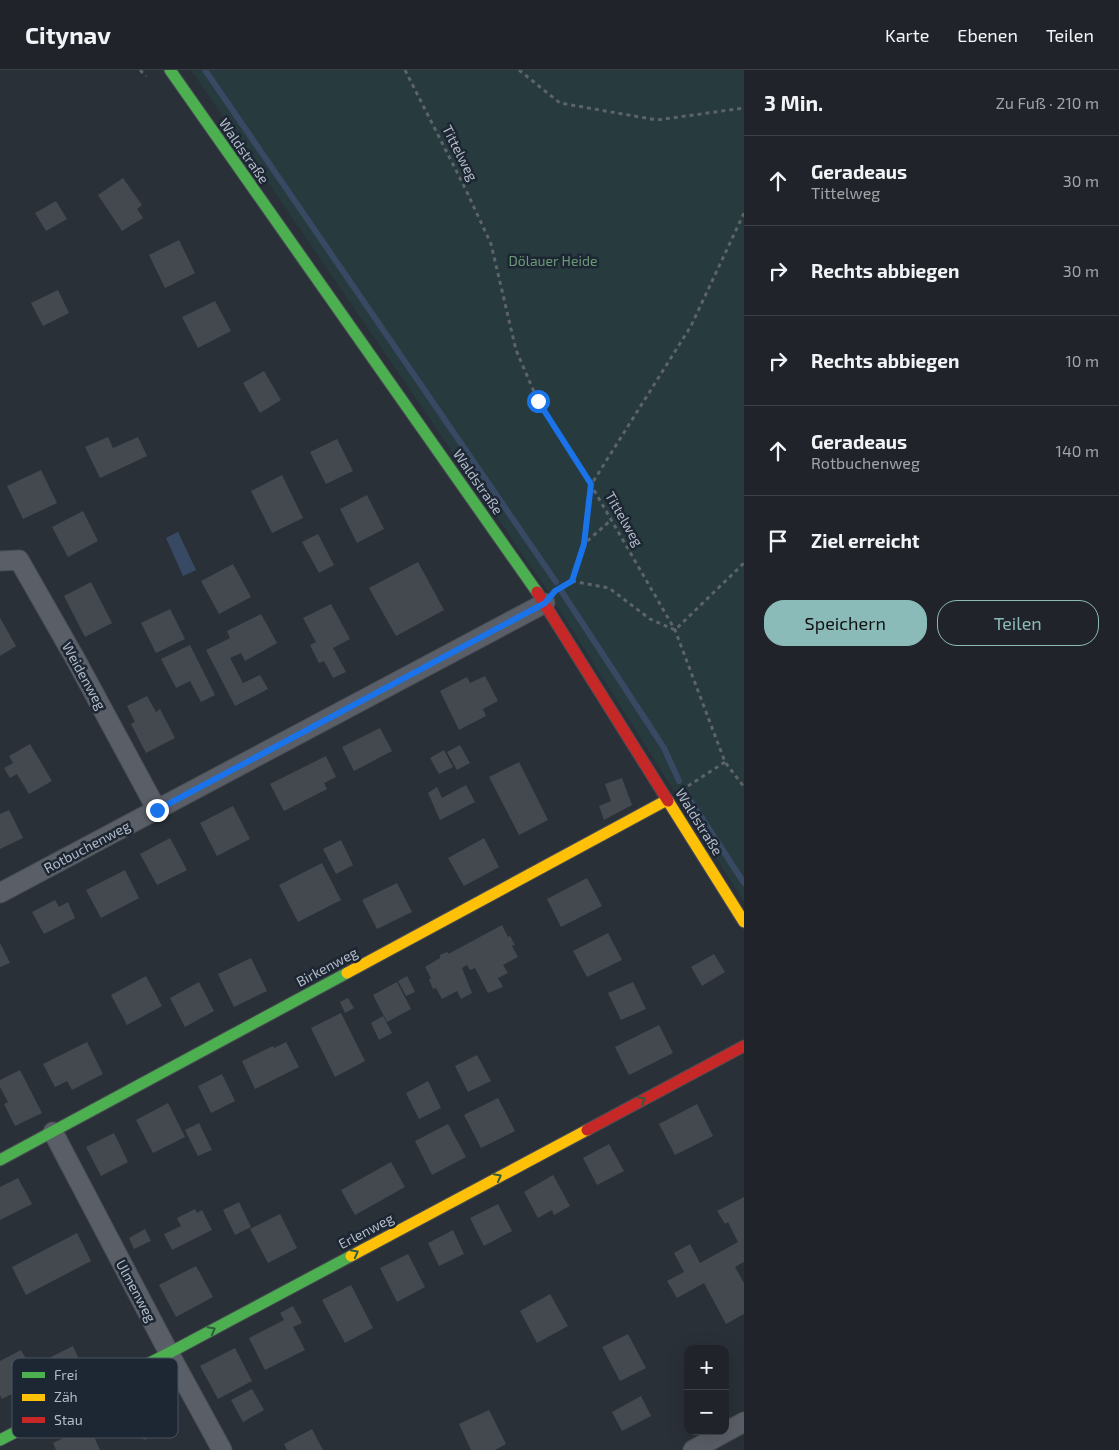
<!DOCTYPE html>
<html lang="de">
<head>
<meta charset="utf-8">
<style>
	body { margin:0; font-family:"Exo 2",sans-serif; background:#282c32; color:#f1f3f6 }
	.controls { position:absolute; right:15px; bottom:15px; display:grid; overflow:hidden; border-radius:10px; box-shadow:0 5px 20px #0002 }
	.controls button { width:45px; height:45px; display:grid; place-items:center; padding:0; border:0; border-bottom:1px solid #3d4147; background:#20242a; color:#f1f3f6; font:25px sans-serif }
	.stop { position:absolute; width:15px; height:15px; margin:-11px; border:4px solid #1a73e8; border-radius:50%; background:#fff }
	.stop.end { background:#1a73e8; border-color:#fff; box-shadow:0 1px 5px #0008 }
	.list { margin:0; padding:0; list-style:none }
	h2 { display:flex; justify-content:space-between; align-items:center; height:65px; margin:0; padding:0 20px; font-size:21px }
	h2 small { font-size:16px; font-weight:400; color:#a2a4a8 }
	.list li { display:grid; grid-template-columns:32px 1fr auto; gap:15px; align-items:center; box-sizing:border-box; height:90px; padding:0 20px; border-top:1px solid #3d4147 }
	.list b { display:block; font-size:19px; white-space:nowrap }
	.list p { margin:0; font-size:16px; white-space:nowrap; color:#a2a4a8 }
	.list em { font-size:16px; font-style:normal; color:#a2a4a8 }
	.actions { display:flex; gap:10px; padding:15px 20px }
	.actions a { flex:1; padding:11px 0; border:1px solid #8bbbb9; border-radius:20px; text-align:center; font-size:18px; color:#8bbbb9 }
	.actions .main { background:#8bbbb9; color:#111 }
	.icon { flex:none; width:28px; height:28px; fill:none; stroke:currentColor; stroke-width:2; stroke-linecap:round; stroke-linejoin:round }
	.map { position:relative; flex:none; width:744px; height:1380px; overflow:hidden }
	header { display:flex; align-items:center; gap:30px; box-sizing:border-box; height:70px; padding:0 25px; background:#20242a; border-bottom:1px solid #3d4147 }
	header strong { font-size:24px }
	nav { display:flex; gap:28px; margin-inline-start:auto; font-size:18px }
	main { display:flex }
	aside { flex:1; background:#20242a }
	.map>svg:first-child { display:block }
</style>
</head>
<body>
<header>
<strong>Citynav</strong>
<nav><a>Karte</a><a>Ebenen</a><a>Teilen</a></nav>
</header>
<main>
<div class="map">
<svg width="744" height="1380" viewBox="0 0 744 1380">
	<rect width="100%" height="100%" fill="#2a3038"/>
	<!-- green -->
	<path fill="#273a3e" d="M191,0H744V832L551,526Z"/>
	<!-- water -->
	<path fill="#384963" d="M178,462L196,500L183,506L166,468Z"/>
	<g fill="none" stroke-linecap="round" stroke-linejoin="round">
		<!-- stream -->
		<path stroke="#384963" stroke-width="6" d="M205,0L556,512
			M562,522L664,678L679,711
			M691,731L744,813"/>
	</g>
	<!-- building -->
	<path fill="#444950" d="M123,108L142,135L137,139L143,148L122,161L98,125Z
		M56,131L67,149L46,161L35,143Z
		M179,170L195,203L165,218L149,185Z
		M58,220L69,243L43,256L31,233Z
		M215,231L231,261L198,278L182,247Z
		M264,301L281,330L260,343L243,313Z
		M108,367L113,378L138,367L147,386L100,408L85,377Z
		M337,369L353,401L326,414L310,382Z
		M41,400L57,433L23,449L7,416Z
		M282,405L303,448L272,463L251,421Z
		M367,425L384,459L357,473L340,439Z
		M83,441L98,471L68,487L52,457Z
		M318,464L334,495L319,503L302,472Z
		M418,492L444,540L396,566L369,518Z
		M233,494L251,527L219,544L201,511Z
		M91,512L112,553L85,567L64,526Z
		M331,534L350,569L333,578L346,602L333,608L324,591L319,593L310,575L316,572L303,548Z
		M170,539L185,569L156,583L141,553Z
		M261,544L277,573L245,591L241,583L230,588L243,613L260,605L268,619L235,636L206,580L230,568L227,561Z
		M0,548L16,576L0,586Z
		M190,575L215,625L201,632L190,611L176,618L161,589Z
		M485,606L498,631L483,639L486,646L459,660L440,621L467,607L470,613Z
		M147,626L156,642L160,639L175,668L146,683L131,654L135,652L127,636Z
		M380,658L392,681L354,701L342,677Z
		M30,674L52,711L29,724L17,704L10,708L4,698L13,693L9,686Z
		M460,675L470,693L457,700L447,682Z
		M444,680L453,697L439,704L430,688Z
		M326,686L336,707L324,713L327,719L284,741L270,714Z
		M519,692L548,750L519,765L489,707Z
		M622,708L632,735L604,750L599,736L611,731L605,714Z
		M466,715L475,732L440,750L428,723L437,717L442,728Z
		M233,736L250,769L217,786L200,753Z
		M9,740L23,768L0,779V744Z
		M170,768L187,800L157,815L140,784Z
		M484,768L499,797L464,816L448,788Z
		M341,770L353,795L336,804L323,779Z
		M322,793L341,830L298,852L279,815Z
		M125,800L139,828L101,848L86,820Z
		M587,808L602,836L561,857L547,829Z
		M397,813L412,842L377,859L362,830Z
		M55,830L59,837L68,832L75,848L44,864L32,842Z
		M502,855L508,867L510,866L515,875L512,876L518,887L503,895L508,903L498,908L503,917L488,923L475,898L470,900L467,895L462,898L472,923L461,929L457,921L442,929L436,918L433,919L429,910L431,908L425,897L440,888V885L447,882L449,884L452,882Z
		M608,863L622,890L587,907L573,881Z
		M0,873L10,893L0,897Z
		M714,884L725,902L702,916L691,897Z
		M251,888L267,921L234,937L218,904Z
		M146,906L162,936L127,955L111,925Z
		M407,906L415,922L406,926L398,911Z
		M199,912L214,941L185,957L170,928Z
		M397,912L411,939L387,952L373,925Z
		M633,912L646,939L621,950L608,923Z
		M348,928L354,938L345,943L340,932Z
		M341,943L365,991L335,1007L311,958Z
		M383,946L392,963L379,970L371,953Z
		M659,955L673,983L629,1005L615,977Z
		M87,972L103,1004L72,1020L67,1011L55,1017L43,994Z
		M286,972L299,997L255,1019L242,991L273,976L274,978Z
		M477,985L491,1011L468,1022L455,996Z
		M20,1000L42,1043L15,1056L4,1034L8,1032L0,1017V1010Z
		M222,1004L235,1031L211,1043L198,1016Z
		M428,1011L441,1038L419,1049L406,1023Z
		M498,1028L515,1061L481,1078L464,1045Z
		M168,1033L185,1067L153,1083L136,1050Z
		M697,1034L713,1066L675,1085L659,1054Z
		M199,1053L212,1080L198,1086L185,1060Z
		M448,1054L466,1087L432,1105L415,1071Z
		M114,1063L128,1092L101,1106L86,1077Z
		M609,1074L624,1101L597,1115L583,1088Z
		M391,1092L405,1117L355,1145L341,1120Z
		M553,1105L570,1136L554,1145L552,1140L538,1148L524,1122Z
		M18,1108L32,1134L0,1150V1117Z
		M744,1127V1192L735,1197L744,1213V1244L726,1254L704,1213L677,1228L667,1211L684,1202L674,1183L690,1174L700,1193L738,1172L728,1152L725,1154L717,1141Z
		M239,1132L251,1157L235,1165L223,1140Z
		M498,1134L512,1161L484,1176L470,1148Z
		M195,1139L197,1143L202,1140L212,1160L172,1180L164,1164L181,1156L177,1148Z
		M280,1144L297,1178L268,1193L250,1159Z
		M145,1159L151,1171L134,1179L129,1168Z
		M453,1160L464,1184L439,1196L428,1173Z
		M77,1163L91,1191L26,1225L12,1197Z
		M408,1184L425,1217L397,1232L380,1198Z
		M196,1196L213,1227L176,1247L159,1215Z
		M351,1215L373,1258L345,1273L322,1230Z
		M550,1224L568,1256L537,1273L520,1241Z
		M293,1236L302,1253L293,1257L305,1280L265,1300L249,1268L284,1250L280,1243Z
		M628,1264L646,1298L620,1311L602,1277Z
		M73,1276L82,1296L61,1307L51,1287Z
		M235,1278L252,1311L218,1329L200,1296Z
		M21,1280L38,1311L2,1329L0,1325V1291Z
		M158,1319L176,1353L144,1370L126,1336Z
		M252,1319L264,1340L243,1352L231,1330Z
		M641,1326L651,1346L622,1361L612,1342Z
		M489,1340L506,1374L495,1380H471L459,1354Z
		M89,1356L100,1380H56L53,1373Z
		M312,1359L323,1380H287L284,1374Z"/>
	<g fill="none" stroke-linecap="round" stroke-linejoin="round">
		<defs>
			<path id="street" d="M0,491L19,490L76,590L157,740
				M0,823L545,533
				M53,1062L169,1283L222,1380
				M693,1380L744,1352"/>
			<path id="fast" d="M170,0L537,522
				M0,1090L347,903
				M0,1370L169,1283L351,1186"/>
			<path id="slow" d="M668,731L744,852
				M347,903L667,730
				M351,1186L587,1060"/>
			<path id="jam" d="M537,522L668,731
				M587,1060L744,976"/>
		</defs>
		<!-- street casing -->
		<use href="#street" stroke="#484c53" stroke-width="21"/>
		<!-- fast casing -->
		<use href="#fast" stroke="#484c53" stroke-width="13"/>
		<!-- slow casing -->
		<use href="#slow" stroke="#484c53" stroke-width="13"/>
		<!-- jam casing -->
		<use href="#jam" stroke="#484c53" stroke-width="13"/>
		<!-- path -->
		<path stroke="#5d636a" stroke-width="3" stroke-dasharray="4 4" stroke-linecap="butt" d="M140,0L146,6
			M405,0L466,120L491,174L516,280L538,331L591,415L675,560L725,692L744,717
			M519,0L560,33L657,50L744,38
			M584,474L591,415L691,256L744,143
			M572,511L609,518L650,549L675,560L744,493
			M561,517L572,511L584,474L611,450
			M688,716L725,692"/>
		<!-- street -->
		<use href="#street" stroke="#5a5e66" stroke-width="19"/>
		<!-- fast -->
		<use href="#fast" stroke="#4caf50" stroke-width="11"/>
		<!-- slow -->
		<use href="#slow" stroke="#ffc107" stroke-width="11"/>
		<!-- jam -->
		<use href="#jam" stroke="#c62828" stroke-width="11"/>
	</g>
	<!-- one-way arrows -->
	<defs><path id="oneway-chevron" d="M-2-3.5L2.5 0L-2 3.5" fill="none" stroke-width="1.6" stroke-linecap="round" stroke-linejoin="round" transform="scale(1.25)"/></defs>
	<g stroke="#305d3f">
		<use href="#oneway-chevron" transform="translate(642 1030) rotate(-28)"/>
		<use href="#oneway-chevron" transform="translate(498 1107) rotate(-28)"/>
		<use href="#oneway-chevron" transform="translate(355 1183) rotate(-28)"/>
		<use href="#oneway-chevron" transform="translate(212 1260) rotate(-28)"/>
	</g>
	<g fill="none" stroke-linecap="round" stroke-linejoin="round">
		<!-- route -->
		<path stroke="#1a73e8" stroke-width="6" d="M157,740L545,533L555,521L572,511L584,474L591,414L538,331"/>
	</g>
	<g text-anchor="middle" stroke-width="5" stroke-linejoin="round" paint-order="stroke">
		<!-- street labels -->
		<g font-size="14" fill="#b4bcc9" stroke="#1d2633">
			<text transform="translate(244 81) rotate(55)" y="5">Waldstraße</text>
			<text transform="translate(460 83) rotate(63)" y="5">Tittelweg</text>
			<text transform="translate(478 412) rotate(55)" y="5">Waldstraße</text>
			<text transform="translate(624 449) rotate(60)" y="5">Tittelweg</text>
			<text transform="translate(84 606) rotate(61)" y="5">Weidenweg</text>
			<text transform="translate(699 752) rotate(58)" y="5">Waldstraße</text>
			<text transform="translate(87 777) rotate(-28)" y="5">Rotbuchenweg</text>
			<text transform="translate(327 897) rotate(-28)" y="5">Birkenweg</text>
			<text transform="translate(366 1161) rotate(-28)" y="5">Erlenweg</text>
			<text transform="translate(136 1221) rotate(62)" y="5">Ulmenweg</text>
		</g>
		<!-- park labels -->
		<g font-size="14" fill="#6b9a76" stroke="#1d2633">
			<text x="553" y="196">Dölauer Heide</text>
		</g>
	</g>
	<!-- legend -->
	<rect x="12" y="1288" width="166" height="80" rx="8" fill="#1d2633" stroke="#4a5360" stroke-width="1"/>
	<rect x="22" y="1302" width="23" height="6" fill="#4caf50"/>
	<rect x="22" y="1324" width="23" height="7" fill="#ffc107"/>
	<rect x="22" y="1347" width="23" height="6" fill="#c62828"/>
	<g font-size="14" fill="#b4bcc9">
		<text x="54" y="1310">Frei</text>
		<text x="54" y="1332">Zäh</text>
		<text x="54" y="1355">Stau</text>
	</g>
</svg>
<div class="controls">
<button>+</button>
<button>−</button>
</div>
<div class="stop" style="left:538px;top:331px"></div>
<div class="stop end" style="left:157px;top:740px"></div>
</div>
<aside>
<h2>3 Min.<small>Zu Fuß · 210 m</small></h2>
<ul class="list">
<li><svg class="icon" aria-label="ahead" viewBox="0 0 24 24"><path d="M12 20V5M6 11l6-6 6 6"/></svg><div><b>Geradeaus</b><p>Tittelweg</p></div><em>30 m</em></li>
<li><svg class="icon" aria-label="right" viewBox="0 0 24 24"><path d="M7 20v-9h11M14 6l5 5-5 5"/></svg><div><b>Rechts abbiegen</b></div><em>30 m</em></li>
<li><svg class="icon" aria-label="right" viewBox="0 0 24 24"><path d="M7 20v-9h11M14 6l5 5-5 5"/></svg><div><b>Rechts abbiegen</b></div><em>10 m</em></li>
<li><svg class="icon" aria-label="ahead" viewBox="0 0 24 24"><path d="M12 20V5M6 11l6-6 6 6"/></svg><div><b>Geradeaus</b><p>Rotbuchenweg</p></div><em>140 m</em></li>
<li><svg class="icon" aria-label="arrive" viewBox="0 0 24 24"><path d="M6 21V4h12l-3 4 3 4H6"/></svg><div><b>Ziel erreicht</b></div></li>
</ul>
<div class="actions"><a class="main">Speichern</a><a>Teilen</a></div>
</aside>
</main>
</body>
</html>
